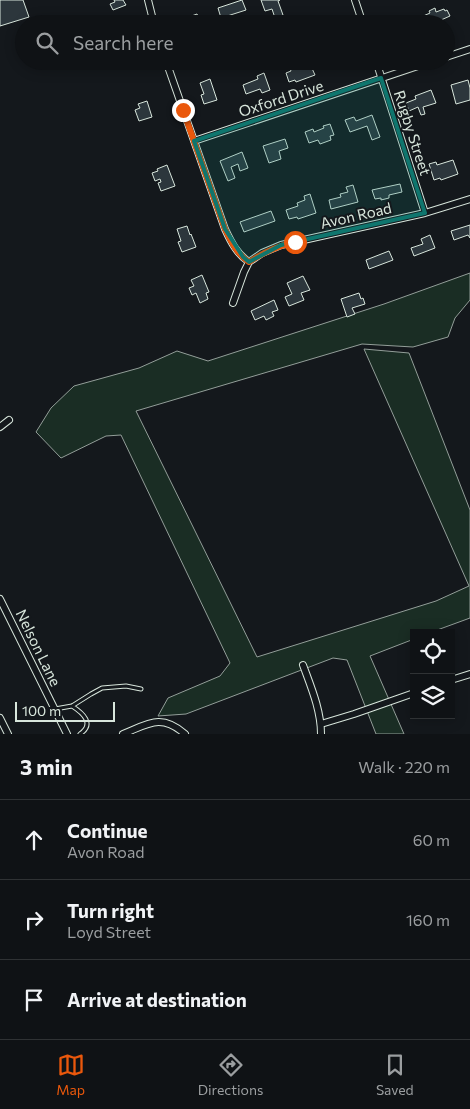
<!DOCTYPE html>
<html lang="en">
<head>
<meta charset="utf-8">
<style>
	body { margin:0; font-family:Commissioner,sans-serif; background:#181b1e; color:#f1f3f6 }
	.controls { position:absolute; right:15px; bottom:15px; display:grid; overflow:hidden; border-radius:0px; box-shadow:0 2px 12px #0003 }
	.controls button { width:45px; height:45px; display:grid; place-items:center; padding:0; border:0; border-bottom:1px solid #2f3234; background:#0f1215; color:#f1f3f6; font:25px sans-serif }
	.scale { position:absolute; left:15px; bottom:12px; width:100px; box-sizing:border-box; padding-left:5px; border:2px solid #d8e6dc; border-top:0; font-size:14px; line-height:18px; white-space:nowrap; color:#d8e6dc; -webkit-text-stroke:4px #14181c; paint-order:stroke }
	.stop { position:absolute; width:15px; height:15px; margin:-11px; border:4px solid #ea580c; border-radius:50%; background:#fff }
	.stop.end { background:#ea580c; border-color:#fff; box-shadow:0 1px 5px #0008 }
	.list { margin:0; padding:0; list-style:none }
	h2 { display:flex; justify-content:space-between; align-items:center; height:65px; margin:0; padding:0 20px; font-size:21px }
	h2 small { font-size:16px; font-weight:400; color:#9b9ea0 }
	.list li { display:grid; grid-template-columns:32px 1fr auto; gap:15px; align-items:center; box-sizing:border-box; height:80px; padding:0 20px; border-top:1px solid #2f3234 }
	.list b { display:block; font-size:19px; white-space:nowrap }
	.list p { margin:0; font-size:16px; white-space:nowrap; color:#9b9ea0 }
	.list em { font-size:16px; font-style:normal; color:#9b9ea0 }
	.icon { flex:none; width:28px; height:28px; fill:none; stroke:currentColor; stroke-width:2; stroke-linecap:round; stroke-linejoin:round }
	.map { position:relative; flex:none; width:470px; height:734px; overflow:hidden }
	.search { position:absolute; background:#0f1215; box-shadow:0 2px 12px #0003; left:15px; right:15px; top:15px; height:55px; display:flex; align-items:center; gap:12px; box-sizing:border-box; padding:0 18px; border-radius:28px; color:#9b9ea0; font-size:19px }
	.sheet { height:305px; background:#0f1215 }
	nav { display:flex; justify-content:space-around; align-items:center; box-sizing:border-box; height:70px; border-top:1px solid #2f3234; background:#0f1215; font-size:14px; color:#9b9ea0 }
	nav a { display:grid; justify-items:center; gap:2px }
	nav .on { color:#ea580c }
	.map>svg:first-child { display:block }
</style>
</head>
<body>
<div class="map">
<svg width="470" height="734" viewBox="0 0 470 734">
	<rect width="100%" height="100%" fill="#14181c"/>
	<!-- green -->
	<path fill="#1a2d24" stroke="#939e99" d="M470,273V300L455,318L448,337L413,347L362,344L136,411L257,657L436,601L469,586L364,349L409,353L470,510V618L429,633H414V639L370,656L404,734H376L347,660L333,658L186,714L158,716L168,698L220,676L230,663L121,435L106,436L61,458L36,432L51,408L74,386L139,368L177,351L208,361L384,304Z"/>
	<!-- building -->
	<path fill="#2c363c" stroke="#d8e6dc" d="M0,0H23L29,17L0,26Z
		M114,0H123L126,5L113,10L110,4L115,2Z
		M242,0L246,10L221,18L218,8Z
		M261,0H280L278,1L283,15L275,18L272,9L265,11Z
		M435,8L436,12L444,9L445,11L447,10L450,16L432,24H424L421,17L430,13L429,11Z
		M197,14L201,24H176L175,22Z
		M333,61H346L340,67Z
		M298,63L299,68L310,64L315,75L296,82L295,80L289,82L286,73L291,71L289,66Z
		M264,73L270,90L262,93L260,89L246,94L243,85L258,79L257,76Z
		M210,79L217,100L204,104L201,95L204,94L200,83Z
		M468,80L470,88V100L456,104L451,85Z
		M431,90L436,103L423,107L425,114L421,115L418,107L409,111L406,103L416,99L415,96Z
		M147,101L152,117L139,121L135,110L140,108L138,104Z
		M372,115L380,137L372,140L367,126L350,132L345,120L354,117L356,121Z
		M330,124L334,135L330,136L331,140L320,144L318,140L309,143L305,132L313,129L314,132L324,128L323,126Z
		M285,139L288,148L279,151L281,159L269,163L263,146Z
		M242,152L248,168L240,171L238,164L231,167L235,178L228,181L220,161Z
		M453,160L458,174L441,180L440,178L434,180L429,164L436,162L437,165Z
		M167,165L175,186L161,191L158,183L161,182L160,179L155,181L152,173L158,171L157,169Z
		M400,184L402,192L389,195V198L381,200V198L375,199L372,190Z
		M353,185L358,202L331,209L329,200L341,197L340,194L348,192L346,187Z
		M310,194L316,213L298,219L297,217L289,219L286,210L298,206L297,203L305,200L304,196Z
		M271,211L275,221L244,232L240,222Z
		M470,225V238L468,235L454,240L451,231Z
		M187,226L190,235L191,234L196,247L182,252L178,242L181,241L177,229Z
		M430,235L435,248L414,256L411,248L423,244L421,239Z
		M389,251L393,260L369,269L366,260Z
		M202,275L209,292L206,293L208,299L200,303L196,293L192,295L189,288L194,286L191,280Z
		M303,276L310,290L301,293L304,300L289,306L285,297L292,294L287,283Z
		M359,293L361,299L363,298L365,304L352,308L355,314L347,317L341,299Z
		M274,300L278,310L272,312L274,316L266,320L264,316L255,320L251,311Z"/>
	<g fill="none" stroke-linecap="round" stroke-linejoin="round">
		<defs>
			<path id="lane" d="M72,706C83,713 95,724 80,734
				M55,709L72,706L91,694L102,688L126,686L141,689"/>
			<path id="street" d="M148,0L154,24
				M355,0L363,24
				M446,57L470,49
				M166,61L225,229C231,242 237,254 249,262L262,253L281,245L425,213L470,199
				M376,61L425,213
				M194,141L433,61
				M233,303L244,272L249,262
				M0,427L9,420
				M0,599L67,734
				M303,665C311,687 321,710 321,734
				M451,680L470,674
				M0,718L8,734
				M321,724L354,714L414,693
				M123,734C148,724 161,713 185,734"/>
		</defs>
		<!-- lane casing -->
		<use href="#lane" stroke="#d8e6dc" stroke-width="5"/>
		<!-- street casing -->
		<use href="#street" stroke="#d8e6dc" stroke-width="8"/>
		<!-- lane -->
		<use href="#lane" stroke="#14181c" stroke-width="3"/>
		<!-- street -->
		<use href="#street" stroke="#14181c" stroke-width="6"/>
	</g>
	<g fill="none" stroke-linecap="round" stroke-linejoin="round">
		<!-- route -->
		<path stroke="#ea580c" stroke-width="6" d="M183,110L225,229C231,242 237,254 249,262C264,252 278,246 295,242"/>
	</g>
	<!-- marked area -->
	<path fill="#0f766e" fill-opacity="0.2" stroke="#0f766e" stroke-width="4" stroke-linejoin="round" d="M381,78L425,213L281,245L249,262L243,257L225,229L194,141Z"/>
	<g text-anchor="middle" stroke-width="4" stroke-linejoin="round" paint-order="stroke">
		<!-- street labels -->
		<g font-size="15" fill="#d8e6dc" stroke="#14181c">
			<text transform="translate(281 99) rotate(-18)" y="5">Oxford Drive</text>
			<text transform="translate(412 133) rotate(72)" y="5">Rugby Street</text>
			<text transform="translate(356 216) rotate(-13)" y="5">Avon Road</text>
			<text transform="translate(38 648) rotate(64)" y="5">Nelson Lane</text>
		</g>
	</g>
</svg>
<div class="controls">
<button><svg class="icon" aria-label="locate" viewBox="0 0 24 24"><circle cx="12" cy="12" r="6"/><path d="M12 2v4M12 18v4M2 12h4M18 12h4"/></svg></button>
<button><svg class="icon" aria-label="layers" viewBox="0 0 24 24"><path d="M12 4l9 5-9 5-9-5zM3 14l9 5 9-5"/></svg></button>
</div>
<div class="scale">100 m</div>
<div class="stop" style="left:295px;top:242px"></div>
<div class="stop end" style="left:183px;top:110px"></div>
<div class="search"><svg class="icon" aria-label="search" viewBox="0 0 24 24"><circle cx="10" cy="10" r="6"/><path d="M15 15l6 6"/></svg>Search here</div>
</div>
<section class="sheet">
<h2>3 min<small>Walk · 220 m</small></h2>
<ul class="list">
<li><svg class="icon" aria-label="ahead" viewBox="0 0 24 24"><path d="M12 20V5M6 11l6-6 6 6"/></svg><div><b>Continue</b><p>Avon Road</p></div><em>60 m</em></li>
<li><svg class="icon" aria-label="right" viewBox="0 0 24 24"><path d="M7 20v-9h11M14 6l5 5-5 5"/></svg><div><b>Turn right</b><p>Loyd Street</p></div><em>160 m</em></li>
<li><svg class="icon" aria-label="arrive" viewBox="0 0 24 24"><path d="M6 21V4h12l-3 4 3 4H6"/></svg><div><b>Arrive at destination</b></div></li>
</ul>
</section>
<nav>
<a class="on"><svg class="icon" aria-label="map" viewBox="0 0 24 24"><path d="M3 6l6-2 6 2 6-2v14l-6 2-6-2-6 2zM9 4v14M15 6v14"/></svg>Map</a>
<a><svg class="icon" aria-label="directions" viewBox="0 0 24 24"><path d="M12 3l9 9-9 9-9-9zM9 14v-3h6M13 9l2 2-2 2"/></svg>Directions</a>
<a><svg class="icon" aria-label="saved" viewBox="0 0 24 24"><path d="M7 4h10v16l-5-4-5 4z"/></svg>Saved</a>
</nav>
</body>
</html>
